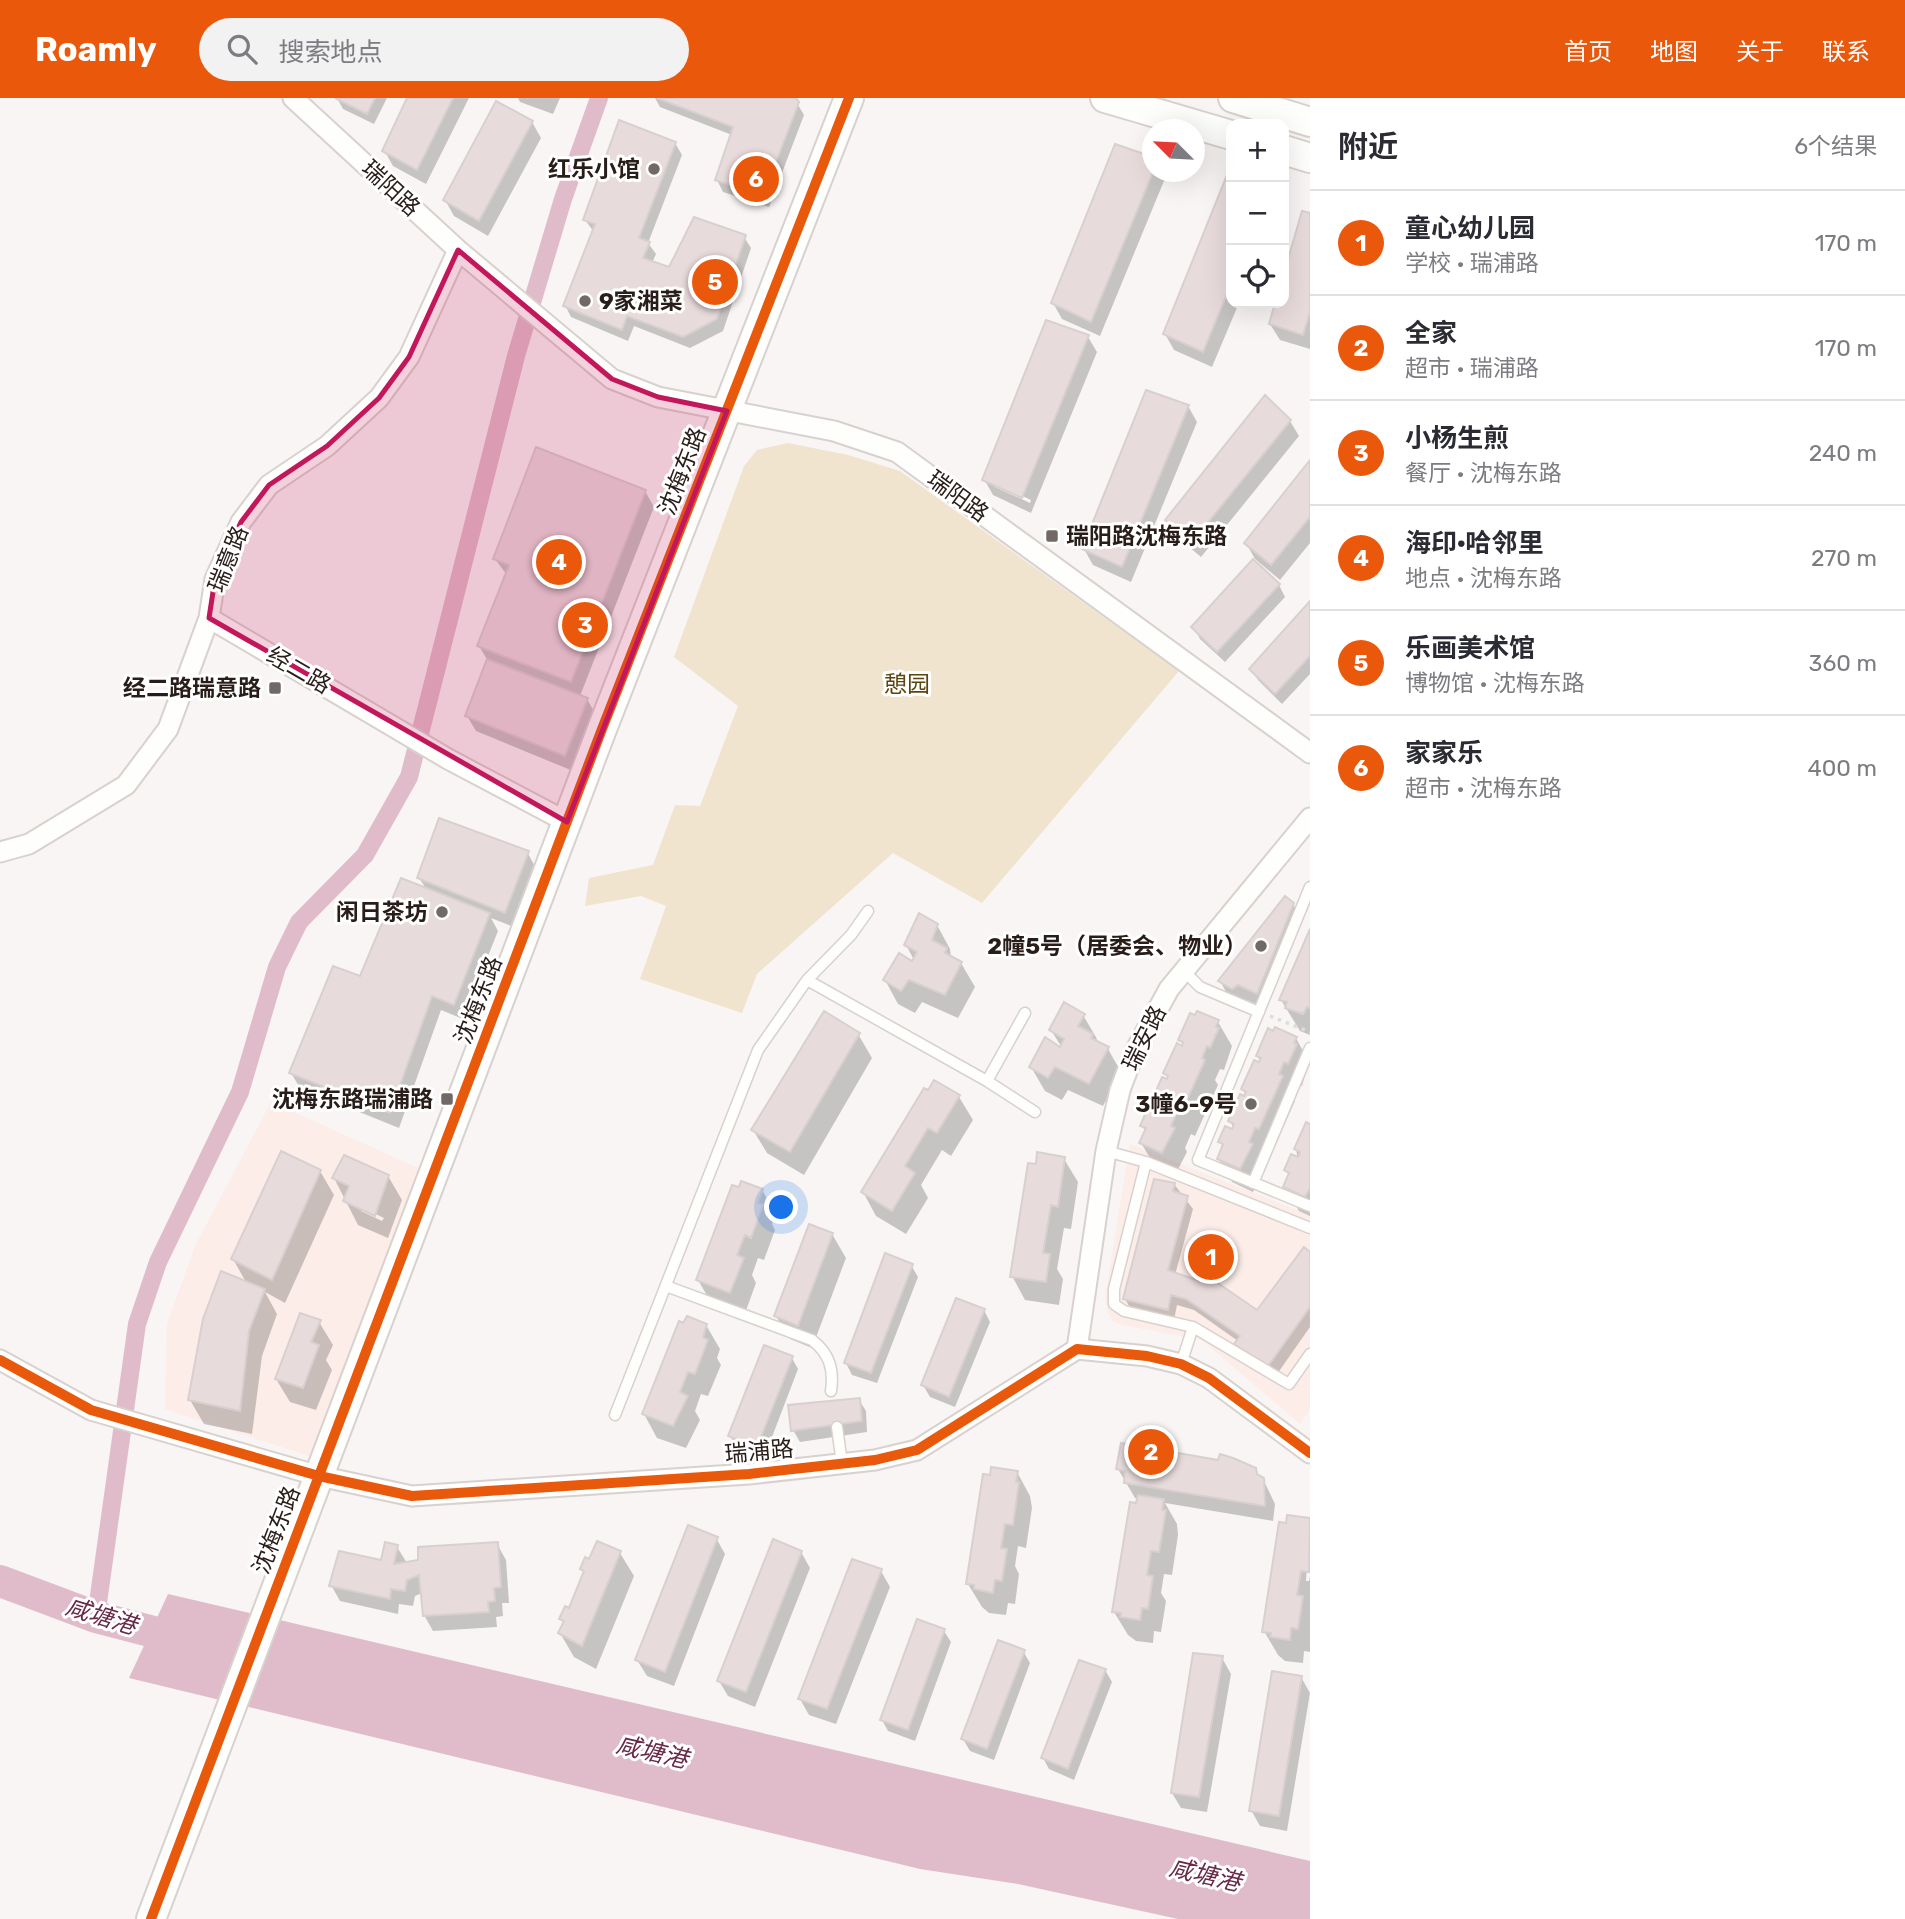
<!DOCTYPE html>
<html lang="zh">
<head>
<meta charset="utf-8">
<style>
	body { margin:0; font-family:Rubik,"Noto Sans SC",sans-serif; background:#f2f2f3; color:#2b2b33 }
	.controls { position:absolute; right:21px; top:21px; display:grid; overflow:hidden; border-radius:14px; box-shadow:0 7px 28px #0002 }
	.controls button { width:63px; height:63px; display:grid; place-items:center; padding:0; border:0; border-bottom:2px solid #e1e1e2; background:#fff; color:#2b2b33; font:35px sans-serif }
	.compass { position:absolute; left:1142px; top:21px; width:63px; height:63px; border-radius:50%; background:#fff; box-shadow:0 7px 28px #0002; rotate:294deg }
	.you { position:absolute; left:782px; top:1110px; width:24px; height:24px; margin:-18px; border:5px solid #fff; border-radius:50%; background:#1a73e8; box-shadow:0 0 0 10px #1a73e833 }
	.badge { display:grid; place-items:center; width:46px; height:46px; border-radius:50%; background:#ea580c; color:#fff; font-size:23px; font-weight:700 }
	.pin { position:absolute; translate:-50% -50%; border:4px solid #fff; box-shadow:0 2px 7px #0006 }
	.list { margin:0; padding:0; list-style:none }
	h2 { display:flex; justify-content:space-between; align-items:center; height:91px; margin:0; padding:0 28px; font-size:30px }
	h2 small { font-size:23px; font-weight:400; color:#7c7c81 }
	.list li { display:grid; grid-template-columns:46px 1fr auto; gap:21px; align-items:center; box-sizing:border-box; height:105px; padding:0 28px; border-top:2px solid #e1e1e2 }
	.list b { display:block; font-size:26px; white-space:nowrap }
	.list p { margin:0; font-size:23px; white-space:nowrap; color:#7c7c81 }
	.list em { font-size:23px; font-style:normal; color:#7c7c81 }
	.icon { flex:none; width:38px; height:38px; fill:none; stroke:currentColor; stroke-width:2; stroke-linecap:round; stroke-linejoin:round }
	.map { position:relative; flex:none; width:1310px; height:1821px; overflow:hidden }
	header { display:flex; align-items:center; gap:42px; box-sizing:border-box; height:98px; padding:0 35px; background:#ea580c; color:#fff }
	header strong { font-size:33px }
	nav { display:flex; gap:38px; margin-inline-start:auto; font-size:24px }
	.search { width:490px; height:63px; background:#f2f2f3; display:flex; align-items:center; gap:18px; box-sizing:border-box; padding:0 24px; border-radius:38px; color:#7c7c81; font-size:26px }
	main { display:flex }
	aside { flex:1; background:#fff }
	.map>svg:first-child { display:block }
</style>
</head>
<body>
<header>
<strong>Roamly</strong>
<div class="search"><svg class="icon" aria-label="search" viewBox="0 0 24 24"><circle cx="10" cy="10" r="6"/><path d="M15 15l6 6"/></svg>搜索地点</div>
<nav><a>首页</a><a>地图</a><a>关于</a><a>联系</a></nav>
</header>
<main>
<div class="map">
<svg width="1310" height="1821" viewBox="0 0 1310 1821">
	<rect width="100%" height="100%" fill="#f8f5f4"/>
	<!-- built -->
	<path fill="#fcede8" d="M271,1004L423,1072L309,1358L165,1311L167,1226L195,1148Z
		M1130,1046L1310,1117V1312L1300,1326L1202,1242L1122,1227L1113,1223L1107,1214L1105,1200Z"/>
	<!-- green -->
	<path fill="#f0e4cf" d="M788,345L848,357L900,373L1179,573L982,805L893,755L757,876L742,915L640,881L666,808L641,798L585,808L589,780L653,767L675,707L700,708L738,608L674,559L744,368L757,352Z"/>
	<!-- water -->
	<path fill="#e0bcca" d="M168,1496L1310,1763V1821H1178L1018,1786L920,1771L129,1580Z"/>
	<!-- shadow -->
	<path fill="#0003" fill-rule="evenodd" d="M337,0H387L374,26L343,11Z
		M409,0H469L426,86L393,68L384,52Z
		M518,0H560L553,16L520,4Z
		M655,0H794L804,17L769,109L723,94L717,82L732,37L660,9Z
		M532,24L541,40L488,138L454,118L445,102Z
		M675,45L682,57L648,145L656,156L652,165L670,172L744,139L751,150L723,233L690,250L634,228L628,243L571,219L565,207L594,134L585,122Z
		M1153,74H1163L1166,78L1100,238L1062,221L1053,205Z
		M1228,79L1231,80V205H1239L1212,269L1174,252L1165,236Z
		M1303,115L1310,117V251L1280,242L1270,226L1277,205H1284V181Z
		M1088,239L1097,254L1031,415L993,397L984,381ZM995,385L1031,402L1030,405L995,389Z
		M1188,308L1197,324L1131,484L1093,467L1084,451Z
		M1290,323L1299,338L1201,459L1176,438L1167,422Z
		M1310,365V445L1280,482L1255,461L1246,445Z
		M645,393L654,409L580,598L587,601L596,617L573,673L476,633L467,618L488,563L479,548L507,477L495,461Z
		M1279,487L1285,499L1225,564L1200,541L1194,529Z
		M1310,506V576L1282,606L1258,582L1251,571Z
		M527,754L536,770L514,829L491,820L498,833L463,921L441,912L399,1030L300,990L291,975L427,792L419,780Z
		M1293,806L1302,822L1266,911L1247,902L1242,906L1229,899L1220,883Z
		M937,827L950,851L951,860L961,865L975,889L958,920L922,904L915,915L898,906L885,882L912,865L914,862L906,847Z
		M1310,836V937L1300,933L1281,902Z
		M1083,917L1097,941L1095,944L1108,951L1121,974L1103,1008L1068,992L1062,1002L1045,993L1031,969L1064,953L1051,932Z
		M1218,924L1232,948L1224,972L1220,971L1215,982L1218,987L1195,1038L1191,1036L1185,1050L1187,1054L1175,1077L1155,1068L1141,1045L1146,1034L1142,1028L1156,1014L1152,1006L1169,981L1165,975L1184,948L1180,941Z
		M858,936L872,960L804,1077L767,1055L753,1032Z
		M1296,940L1309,964L1302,988L1298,987L1293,998L1295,1003L1272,1054L1269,1052L1263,1066L1265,1071L1253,1094L1232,1084L1219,1061L1224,1050L1220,1044L1234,1030L1230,1023L1246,997L1243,991L1260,966L1258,957Z
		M935,984L959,999L973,1022L951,1058L942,1052L921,1087L928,1100L906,1136L876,1118L863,1094Z
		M1307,1026L1310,1028V1118L1299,1113L1285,1089L1290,1079L1286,1072L1298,1062L1296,1051Z
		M1064,1061L1078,1084L1071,1131L1064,1130L1057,1171L1063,1181L1059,1207L1025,1202L1012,1178L1037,1068Z
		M320,1073L334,1097L285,1205L265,1194L277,1216L262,1258L252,1336L204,1326L190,1302L247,1186L233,1161Z
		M388,1078L402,1102L388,1140L358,1127L334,1080ZM361,1109L384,1120L382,1123L361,1113Z
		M1174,1086L1193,1111L1175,1177L1257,1215L1304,1152L1310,1156V1229L1275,1279L1243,1258L1236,1246L1238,1243L1194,1212L1177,1207L1174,1222L1132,1213L1125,1201Z
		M762,1092L776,1116L772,1126L775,1132L764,1162L758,1160L752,1177L756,1185L744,1218L712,1206L698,1182Z
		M832,1136L846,1160L812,1250L790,1241L776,1218Z
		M911,1167L918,1179L877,1285L852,1277L846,1265Z
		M984,1212L990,1224L955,1309L930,1299L923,1287Z
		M319,1224L333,1247L326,1262L332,1272L316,1312L290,1304L276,1281Z
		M706,1227L720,1251L717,1260L721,1267L708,1298L701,1296L695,1313L700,1322L686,1350L657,1340L644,1316Z
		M792,1260L798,1271L764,1360L737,1349L730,1338Z
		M859,1302L866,1313L867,1334L800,1344L793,1332Z
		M1118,1371L1258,1378L1263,1381L1275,1406L1273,1423L1165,1405L1177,1426L1178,1437L1172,1477L1164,1476L1161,1495L1166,1503L1161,1534L1154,1533L1153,1545L1136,1543L1128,1537L1114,1514L1139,1401L1135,1400Z
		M1017,1374L1030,1398L1032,1410L1026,1450L1018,1448L1015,1468L1019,1476L1015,1506L1008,1505L1006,1517L989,1515L982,1509L968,1486L991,1379Z
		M1289,1419L1310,1422L1306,1483H1309L1310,1478V1554L1304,1553L1303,1565L1285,1563L1278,1557L1264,1533Z
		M716,1440L725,1456L674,1588L647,1578L637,1562Z
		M497,1446L506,1462L509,1505H502L503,1518L496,1519L497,1529L433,1533L424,1517L422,1495L415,1498L413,1508L399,1506L398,1516L340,1503L331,1487L382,1464L397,1449L407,1465Z
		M801,1454L810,1470L755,1609L728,1598L719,1583Z
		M620,1455L634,1478L596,1571L574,1559L560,1535L564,1526L561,1521L570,1512L585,1476L582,1471L590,1464Z
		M881,1473L890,1489L836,1626L809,1617L800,1601Z
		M944,1533L951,1544L915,1643L888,1633L882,1622Z
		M1023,1553L1030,1565L994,1662L970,1653L963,1641Z
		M1222,1560L1231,1576L1207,1714L1181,1710L1172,1695Z
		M1105,1572L1112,1584L1074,1682L1049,1671L1043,1660Z
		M1301,1579L1310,1595L1287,1733L1260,1728L1251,1712Z"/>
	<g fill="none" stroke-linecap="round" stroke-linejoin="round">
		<!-- canal -->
		<path stroke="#e0bcca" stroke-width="18" d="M96,1519L137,1226L158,1164L240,994L277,869L299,824L365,757L409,679L516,258L563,101L599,0"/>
		<!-- river -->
		<path stroke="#e0bcca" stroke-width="32" d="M0,1483L96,1519L192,1544"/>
	</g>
	<!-- building -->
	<path fill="#e8dbdc" stroke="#d8d0d0" stroke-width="2" d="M335,0H375L367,16Z
		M407,0H453L417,72L382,53Z
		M657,0H796L799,4L763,98L715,82L733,29Z
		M496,3L533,23L479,123L443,102Z
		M619,22L676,44L639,140L650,144L643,160L669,169L694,119L746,137L717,221L683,239L627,218L622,232L563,208L595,126L583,122Z
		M1115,46L1153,59V74L1091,224L1051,205Z
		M1227,77L1231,78V186L1203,254L1163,236Z
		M1302,113L1310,115V214L1303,237L1269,226L1275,205H1284V175Z
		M1046,222L1089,237L1022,400L982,382Z
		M1146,292L1189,307L1122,469L1082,451Z
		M1265,297L1291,322L1192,444L1165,422Z
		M536,349L646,392L571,584L477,548L509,467L493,461Z
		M1310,362V419L1271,467L1244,445Z
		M1253,461L1280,486L1217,554L1191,529Z
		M1310,503V558L1275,596L1249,571Z
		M487,561L588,600L565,658L465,618Z
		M439,720L529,753L505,815L417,780Z
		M401,780L490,815L454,907L432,898L390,1015L289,975L333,868L360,878Z
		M1285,798L1294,805L1257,896L1238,887L1232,891L1218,883Z
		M919,815L938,826L932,842L947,850L945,855L962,864L945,897L909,882L901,893L883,882L899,855L912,863L917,854L904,847Z
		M1310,831V910L1307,909L1303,916L1285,910L1287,904L1279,902Z
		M1064,904L1085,916L1078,928L1093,936L1091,940L1109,949L1089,986L1055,969L1048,980L1029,969L1045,939L1060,949L1064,941L1049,932Z
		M824,913L860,935L790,1054L751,1032Z
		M1197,913L1219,922L1216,929L1219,930L1210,950L1207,948L1202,960L1205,962L1181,1015L1177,1014L1171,1028L1175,1030L1162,1055L1139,1045L1146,1030L1140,1028L1147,1012L1154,1015L1156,1009L1150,1007L1162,979L1167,981L1168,978L1163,975L1177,945L1182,948L1183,944L1178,942L1190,915L1195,917Z
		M1275,929L1297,939L1294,945L1297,946L1288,966L1284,964L1279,976L1283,978L1259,1031L1255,1030L1249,1044L1253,1046L1240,1071L1217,1061L1223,1046L1218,1044L1225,1028L1232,1031L1234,1026L1228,1023L1240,996L1244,998L1246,994L1241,991L1254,962L1259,964L1261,960L1256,958L1268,930L1273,933Z
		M934,982L960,997L937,1035L928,1030L905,1068L915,1075L892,1113L861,1094L924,990L928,992Z
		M1306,1024L1310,1026V1090L1305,1099L1283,1089L1289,1075L1284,1072L1291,1056L1298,1059L1300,1054L1294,1051Z
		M281,1053L321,1072L272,1182L231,1161Z
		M1037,1054L1065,1059L1058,1109L1051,1107L1043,1155L1050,1156L1046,1184L1010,1179L1028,1065L1036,1066Z
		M344,1057L389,1077L375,1118L343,1103L349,1088L332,1080Z
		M1154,1081L1175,1085L1173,1093L1188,1098L1168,1172L1199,1183L1203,1175L1257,1212L1304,1149L1310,1154V1209L1268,1268L1234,1246L1240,1238L1186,1201L1171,1197L1168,1212L1123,1201Z
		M741,1083L763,1091L758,1105L763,1107L751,1140L745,1137L737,1157L744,1160L730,1195L696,1182L732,1087L739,1089Z
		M809,1126L833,1135L798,1228L774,1218Z
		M885,1155L913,1166L871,1275L844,1265Z
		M221,1173L265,1191L249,1233L240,1313L188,1302L203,1221Z
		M956,1200L985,1211L949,1299L921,1287Z
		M300,1215L321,1222L311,1244L319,1247L303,1290L275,1281Z
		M687,1218L707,1226L703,1239L708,1242L695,1276L688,1274L680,1294L688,1298L673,1328L642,1316L679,1223L683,1225Z
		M764,1247L793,1258L757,1349L728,1338Z
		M860,1300L862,1323L791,1333L788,1307Z
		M1121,1345L1218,1362L1220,1356L1233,1360L1256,1370L1257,1376L1264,1380L1265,1408L1124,1385L1125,1373L1116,1371Z
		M991,1369L1018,1373L1016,1384H1019L1013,1427L1005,1426L1001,1450L1007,1451L1002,1483L995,1482L993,1495L974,1491V1487L966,1486L983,1376L990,1377Z
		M1138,1397L1164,1401L1162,1412H1166L1159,1454L1151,1453L1147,1477L1153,1478L1148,1511L1142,1510L1140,1522L1120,1519L1121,1515L1112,1514L1130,1404L1136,1405Z
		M1287,1417L1310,1420L1309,1474L1301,1473L1297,1497L1303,1498L1298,1531L1291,1530L1290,1542L1270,1539L1271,1535L1262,1534L1279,1424L1286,1425Z
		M688,1427L718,1439L665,1574L635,1562Z
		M773,1441L802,1453L746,1594L717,1583Z
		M597,1443L621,1453L582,1548L558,1535L564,1523L559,1521L565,1508L569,1510L584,1473L580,1471L585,1459L589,1461Z
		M385,1444L398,1447L394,1466L418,1462V1449L498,1444L501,1489L494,1490L495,1503L488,1504L489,1514L423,1518L419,1477L407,1482L405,1493L391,1491L390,1501L329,1488L339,1453L381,1462Z
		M852,1461L882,1471L827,1611L798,1601Z
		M917,1521L945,1531L908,1632L880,1622Z
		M998,1542L1025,1552L987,1651L961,1641Z
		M1193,1555L1223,1558L1199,1699L1171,1695Z
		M1079,1562L1106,1571L1068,1671L1041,1660Z
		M1272,1573L1302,1578L1279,1718L1249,1713Z"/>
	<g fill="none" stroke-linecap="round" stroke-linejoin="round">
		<defs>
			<path id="lane" d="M1310,789L1198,1062L1310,1108
				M1184,873L1200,889L1259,914
				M807,882L851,837L868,813
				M987,983L1025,915
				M1106,1053L1146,1064L1310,1130
				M1146,1064L1114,1191V1206L1124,1213L1193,1229L1289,1286L1310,1256
				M1253,1085L1310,950
				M666,1188L812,1242C830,1256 834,1272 831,1293
				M1181,1266L1193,1229
				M615,1317L758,952L807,882L987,983L1035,1014
				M837,1329L842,1366"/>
			<path id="street" d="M293,0L458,152L612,281L658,299L834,333L897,354L1310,655
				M209,520L448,661L567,724
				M0,754L29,746L126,687L168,631L209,520L215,481L241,424L269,387L327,348L379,300L409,259L458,152
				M1077,1251L1106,1053L1120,992L1134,955L1169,891L1310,720
				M0,1262L91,1312L319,1378L412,1398L749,1376L875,1362L917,1352L1077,1251L1147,1258L1181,1266L1209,1280L1310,1355"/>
			<path id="secondary" d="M1105,0L1231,37
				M1233,0L1310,24
				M1284,52L1310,60
				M151,1821L602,631L849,0"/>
		</defs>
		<!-- lane casing -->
		<use href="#lane" stroke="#d8d1cd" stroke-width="13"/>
		<!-- street casing -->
		<use href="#street" stroke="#d8d1cd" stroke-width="23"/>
		<!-- secondary casing -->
		<use href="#secondary" stroke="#d8d1cd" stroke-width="32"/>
		<!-- path -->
		<path stroke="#dedddc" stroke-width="3.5" stroke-dasharray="3.5 5" stroke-linecap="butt" d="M1270,918L1310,934"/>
		<!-- lane -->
		<use href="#lane" stroke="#fefefd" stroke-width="10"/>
		<!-- street -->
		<use href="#street" stroke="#fefefd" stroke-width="19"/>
		<!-- secondary -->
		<use href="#secondary" stroke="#fefefd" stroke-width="28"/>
		<defs>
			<path id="cycleway" d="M0,1262L91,1312L319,1378L412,1398L749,1376L875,1362L917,1352L1077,1251L1147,1258L1181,1266L1209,1280L1310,1355
				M151,1821L602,631L849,0"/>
		</defs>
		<!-- cycleway casing -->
		<use href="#cycleway" stroke="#fff" stroke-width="15"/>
		<!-- cycleway -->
		<use href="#cycleway" stroke="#e8590c" stroke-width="10"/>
	</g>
	<!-- marked area -->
	<path fill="#c2185b" fill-opacity="0.2" stroke="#c2185b" stroke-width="5" stroke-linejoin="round" d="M458,152L612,281L658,299L727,313L567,724L209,520L215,481L241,424L269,387L327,348L379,300L409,259Z"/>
	<!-- markers -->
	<g fill="#716966" stroke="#fff" stroke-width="2.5">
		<circle cx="654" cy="71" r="7"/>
		<circle cx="585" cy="203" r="7"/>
		<rect x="1045" y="431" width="14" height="14" rx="3.5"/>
		<rect x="268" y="583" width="14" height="14" rx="3.5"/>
		<circle cx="442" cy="814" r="7"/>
		<circle cx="1261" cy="848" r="7"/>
		<rect x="440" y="994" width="14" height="14" rx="3.5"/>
		<circle cx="1251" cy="1006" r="7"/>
	</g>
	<g text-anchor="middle" stroke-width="6" stroke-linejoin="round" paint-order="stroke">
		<!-- poi labels -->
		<g font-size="23" font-weight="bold" fill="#281d19" stroke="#fff" text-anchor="end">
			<text x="640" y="79">红乐小馆</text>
			<text x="599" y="211" text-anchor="start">9家湘菜</text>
			<text x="1066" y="446" text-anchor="start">瑞阳路沈梅东路</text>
			<text x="261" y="598">经二路瑞意路</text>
			<text x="428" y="822">闲日茶坊</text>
			<text x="1247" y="856">2幢5号（居委会、物业）</text>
			<text x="433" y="1009">沈梅东路瑞浦路</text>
			<text x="1237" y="1014">3幢6-9号</text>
		</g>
		<!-- street labels -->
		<g font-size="23" fill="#281d19" stroke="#fff">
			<text transform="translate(391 90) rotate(43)" y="8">瑞阳路</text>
			<text transform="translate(682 373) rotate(-69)" y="8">沈梅东路</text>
			<text transform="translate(958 398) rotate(36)" y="8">瑞阳路</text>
			<text transform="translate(228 461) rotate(-68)" y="8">瑞意路</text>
			<text transform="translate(299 572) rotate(30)" y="8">经二路</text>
			<text transform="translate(478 902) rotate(-69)" y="8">沈梅东路</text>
			<text transform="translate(1144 940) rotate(-64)" y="8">瑞安路</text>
			<text transform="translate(759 1353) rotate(-5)" y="8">瑞浦路</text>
			<text transform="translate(276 1432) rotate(-69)" y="8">沈梅东路</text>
		</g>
		<!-- park labels -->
		<g font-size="23" fill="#5c450e" stroke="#fff">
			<text x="907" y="594">憩园</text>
		</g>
		<!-- water labels -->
		<g font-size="24" font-style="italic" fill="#672a49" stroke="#fff">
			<text transform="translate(101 1518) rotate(17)" y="8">咸塘港</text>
			<text transform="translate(652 1654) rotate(13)" y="8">咸塘港</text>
			<text transform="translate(1205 1777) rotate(13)" y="8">咸塘港</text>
		</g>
	</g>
</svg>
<div class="controls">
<button>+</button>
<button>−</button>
<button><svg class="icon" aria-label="locate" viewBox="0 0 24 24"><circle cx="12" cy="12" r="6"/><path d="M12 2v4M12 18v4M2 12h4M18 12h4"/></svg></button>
</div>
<svg class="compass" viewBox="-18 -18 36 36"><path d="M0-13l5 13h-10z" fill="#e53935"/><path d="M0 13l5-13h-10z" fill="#7c7c81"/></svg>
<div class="you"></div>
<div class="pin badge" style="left:1211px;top:1159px">1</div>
<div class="pin badge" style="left:1151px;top:1354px">2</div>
<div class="pin badge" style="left:585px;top:527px">3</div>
<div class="pin badge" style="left:559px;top:464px">4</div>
<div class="pin badge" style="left:715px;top:184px">5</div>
<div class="pin badge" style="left:756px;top:81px">6</div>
</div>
<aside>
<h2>附近<small>6个结果</small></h2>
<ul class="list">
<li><span class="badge">1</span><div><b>童心幼儿园</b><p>学校 · 瑞浦路</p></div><em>170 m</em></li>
<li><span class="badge">2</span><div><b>全家</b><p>超市 · 瑞浦路</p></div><em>170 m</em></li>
<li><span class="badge">3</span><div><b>小杨生煎</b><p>餐厅 · 沈梅东路</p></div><em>240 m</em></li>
<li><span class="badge">4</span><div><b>海印·哈邻里</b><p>地点 · 沈梅东路</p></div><em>270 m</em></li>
<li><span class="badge">5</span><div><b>乐画美术馆</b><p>博物馆 · 沈梅东路</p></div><em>360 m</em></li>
<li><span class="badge">6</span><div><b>家家乐</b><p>超市 · 沈梅东路</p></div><em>400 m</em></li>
</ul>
</aside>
</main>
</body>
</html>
